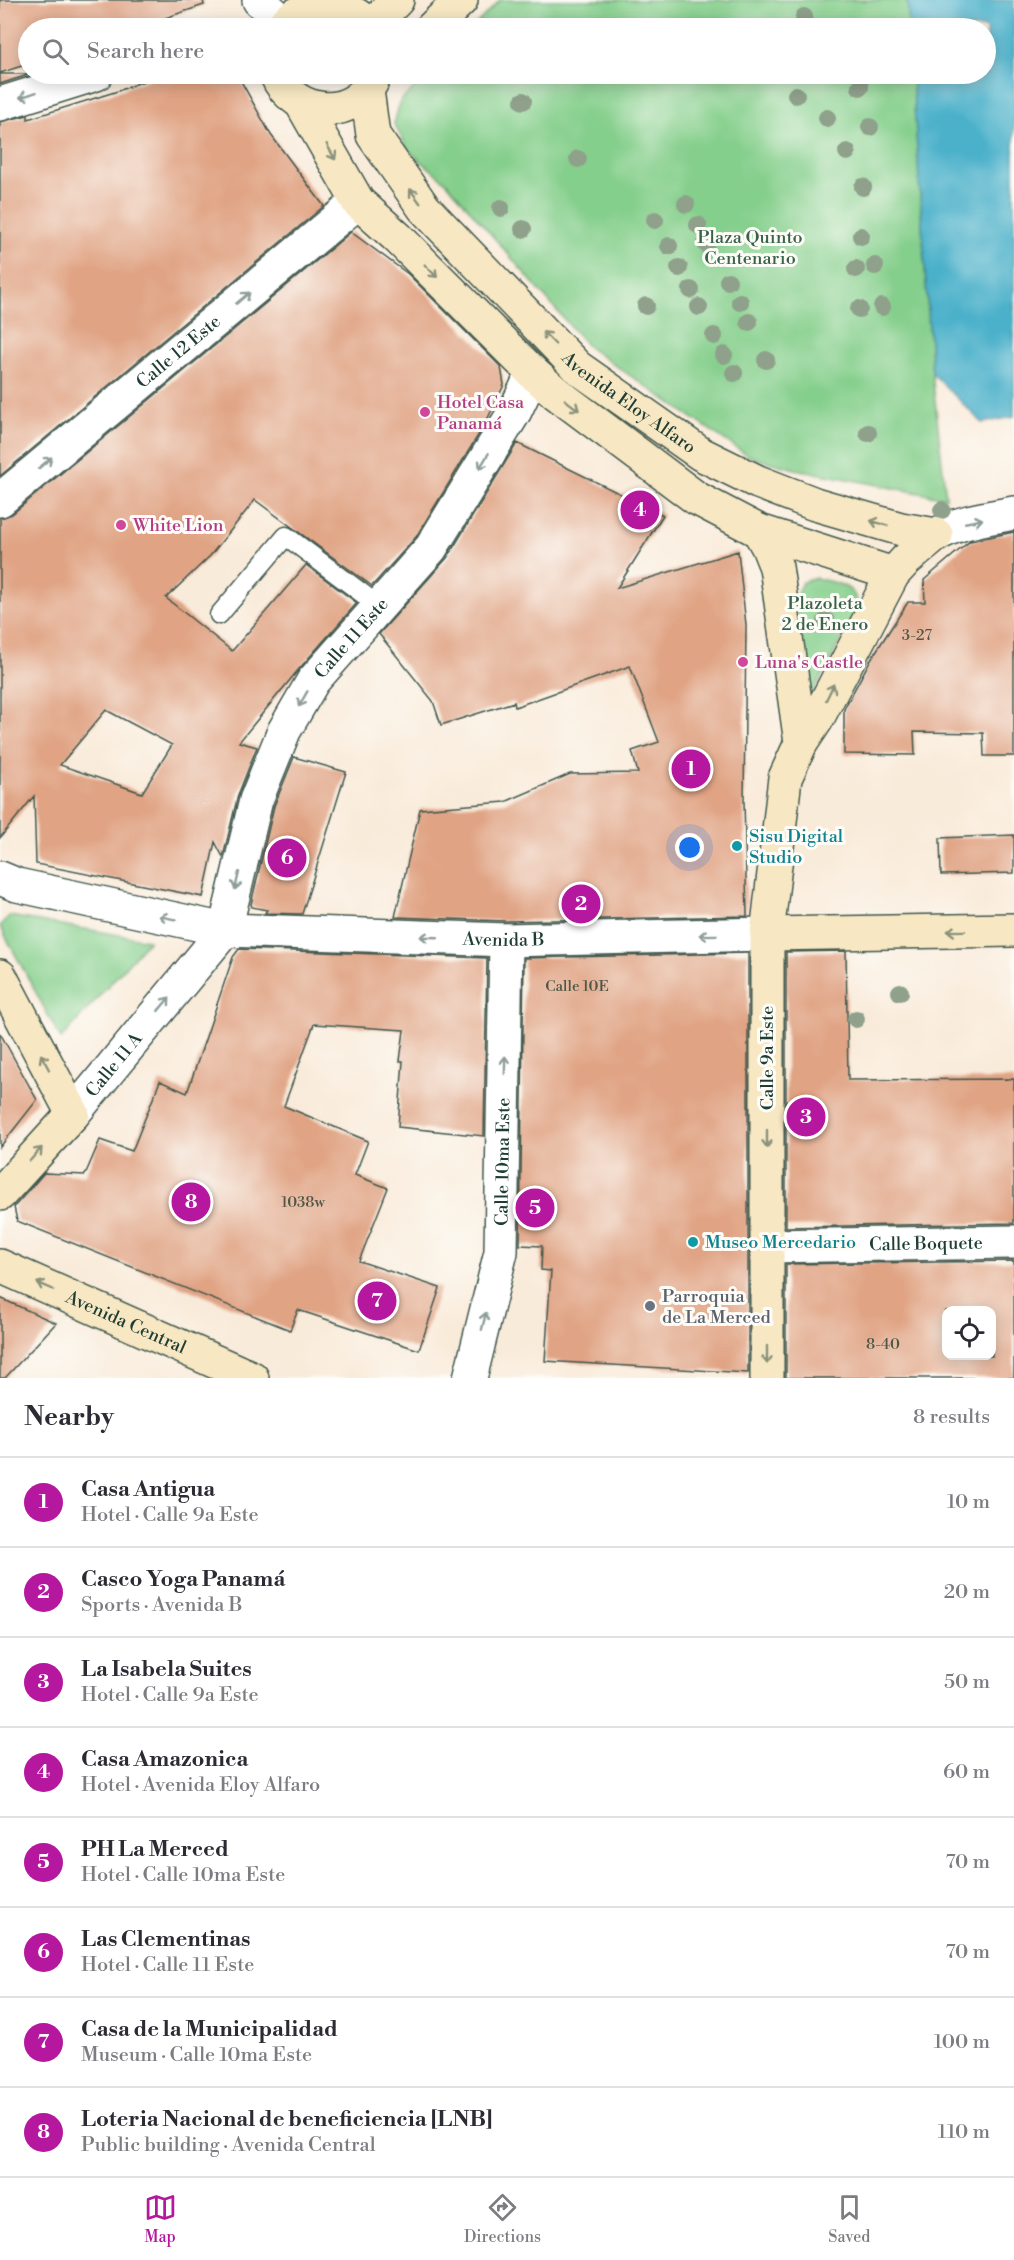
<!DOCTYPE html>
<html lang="en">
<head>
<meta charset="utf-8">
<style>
	body { margin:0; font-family:"Libre Bodoni",serif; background:#f2f2f3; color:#2b2b33 }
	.controls { position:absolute; right:18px; bottom:18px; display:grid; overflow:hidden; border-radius:12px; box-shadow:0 3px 15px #0003 }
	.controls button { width:54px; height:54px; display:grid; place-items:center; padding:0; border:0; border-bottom:2px solid #e1e1e2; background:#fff; color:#2b2b33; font:30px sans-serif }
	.you { position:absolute; left:690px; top:848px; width:21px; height:21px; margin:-15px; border:4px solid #fff; border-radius:50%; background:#1a73e8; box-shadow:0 0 0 9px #1a73e833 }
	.badge { display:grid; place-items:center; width:39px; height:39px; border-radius:50%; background:#b5179e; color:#fff; font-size:20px; font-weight:700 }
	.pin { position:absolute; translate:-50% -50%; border:3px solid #fff; box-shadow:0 2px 6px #0006 }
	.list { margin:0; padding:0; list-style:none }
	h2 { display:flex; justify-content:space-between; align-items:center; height:78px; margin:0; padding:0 24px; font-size:26px }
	h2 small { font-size:20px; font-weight:400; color:#7c7c81 }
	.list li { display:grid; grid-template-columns:39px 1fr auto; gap:18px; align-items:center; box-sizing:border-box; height:90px; padding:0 24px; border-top:2px solid #e1e1e2 }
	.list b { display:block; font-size:22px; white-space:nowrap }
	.list p { margin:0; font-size:20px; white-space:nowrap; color:#7c7c81 }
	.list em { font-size:20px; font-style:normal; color:#7c7c81 }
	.icon { flex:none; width:33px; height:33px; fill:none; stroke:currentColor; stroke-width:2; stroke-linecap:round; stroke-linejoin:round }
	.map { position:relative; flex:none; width:1014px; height:1378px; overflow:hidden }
	.search { position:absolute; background:#fff; box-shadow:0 3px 15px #0003; left:18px; right:18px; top:18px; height:66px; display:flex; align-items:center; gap:15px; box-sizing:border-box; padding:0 21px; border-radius:33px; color:#7c7c81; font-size:22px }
	.sheet { height:798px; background:#fff }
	nav { display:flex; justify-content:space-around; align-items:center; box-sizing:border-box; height:84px; border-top:2px solid #e1e1e2; background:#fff; font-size:16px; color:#7c7c81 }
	nav a { display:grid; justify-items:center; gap:3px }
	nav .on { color:#b5179e }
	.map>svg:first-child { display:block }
</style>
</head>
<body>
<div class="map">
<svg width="1014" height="1378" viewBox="0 0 1014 1378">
	<rect width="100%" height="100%" fill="#fdfcf7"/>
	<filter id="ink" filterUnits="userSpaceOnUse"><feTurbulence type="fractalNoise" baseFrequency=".0167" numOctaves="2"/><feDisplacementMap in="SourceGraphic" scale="12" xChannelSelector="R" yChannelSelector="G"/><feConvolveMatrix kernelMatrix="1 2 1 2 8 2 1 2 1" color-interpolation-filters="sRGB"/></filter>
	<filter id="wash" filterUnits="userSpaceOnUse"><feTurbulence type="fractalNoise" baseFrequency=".008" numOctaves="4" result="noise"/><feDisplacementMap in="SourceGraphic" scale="24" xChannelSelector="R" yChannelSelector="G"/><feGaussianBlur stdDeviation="1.35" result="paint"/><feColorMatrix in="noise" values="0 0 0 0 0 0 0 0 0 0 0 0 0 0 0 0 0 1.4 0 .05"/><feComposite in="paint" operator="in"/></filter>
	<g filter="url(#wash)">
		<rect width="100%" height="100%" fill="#f9ebda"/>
		<!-- green -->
		<path fill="#85cf8c" stroke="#528660" stroke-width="1.5" d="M500,0H907L909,28H472Z
			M428,74H912L932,373L946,498L795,469L750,457L588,347L447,183L408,150L394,124L400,102Z
			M816,578C837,584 854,583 859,607L811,696L806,689L795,598L802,582Z
			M9,916L149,940L61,1039L0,926Z"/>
		<!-- water -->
		<path fill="#4bb1ca" stroke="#35777f" stroke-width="1.5" d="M907,0H1014V417L982,423L932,373L912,74H986V28H909Z"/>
		<g id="blocks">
			<!-- building -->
			<path fill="#e0a383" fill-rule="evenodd" d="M0,0H203L204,5L135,28H28V64L0,73Z
				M0,74H28V75L0,84Z
				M148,74H237L271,135L324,206L0,476V122L28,115V119L118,91L149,79Z
				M351,232L408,274L501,367L504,385L485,424L416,537L372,586L255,500L210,556L166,598L232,651L306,565L357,603L299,669L239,742L257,747L238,795L223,857L215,842L203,897L36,864L34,796L0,838V518L12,514ZM106,710L172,745L142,793L60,765Z
				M517,443L663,515L617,588L738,551L746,625L744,801L747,916L506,921L395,917L420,809L505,802L570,774L638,773L632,751L659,742L630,666L515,707L514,702L441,725L433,701L379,634L447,558Z
				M1014,532V756H984L983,733L914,732L915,755L844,754V709L871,659L908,602H925L924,580L970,541Z
				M294,757L346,772L302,914L265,913L267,910L252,907L251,904L274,806Z
				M1014,835V873L941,875L940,838Z
				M239,949L487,958L484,1136L398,1127L403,1061H400L404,1030L314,1024L284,1106L368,1141L355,1175L388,1188L359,1261L440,1288L419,1350L298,1310L290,1330L17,1221L14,1207L44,1173L85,1175L100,1140L132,1151L160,1081L187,1093L233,957Z
				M846,951L848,1080L1014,1079V1223L786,1227V952Z
				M748,953V1373L545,1361L551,1271L541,1270L542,1246L520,1245L524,958Z
				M0,1033L37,1100L0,1147Z
				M1014,1261V1378H786V1264ZM946,1311H992V1356H946Z
				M0,1298L56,1323L5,1378H0Z"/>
		</g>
	</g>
	<g filter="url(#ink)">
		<use href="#blocks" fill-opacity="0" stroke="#40574d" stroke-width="1.5"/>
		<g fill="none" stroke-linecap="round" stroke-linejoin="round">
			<defs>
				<path id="lane" d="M219,615L286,536L379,606"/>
				<g id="street">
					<path d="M259,0L284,23"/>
					<path d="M0,104L96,74"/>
					<path id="s1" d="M0,500L358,202"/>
					<path d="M936,535C960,521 988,518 1014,513"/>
					<path id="s2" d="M0,878L17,885L225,930L506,940L767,934"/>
					<path id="s3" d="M73,1114L225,930L256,800L284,731L313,681L431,548L515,411L533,373"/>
					<path id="s4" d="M767,1246L1014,1242"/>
					<path id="s5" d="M470,1378L501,1252L506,940"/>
				</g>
				<g id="secondary">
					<path d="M370,27L397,0"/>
					<path d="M281,28C301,0 350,0 371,28"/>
					<path d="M432,28L461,0"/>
					<path d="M276,74C294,118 357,122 375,75"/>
					<path id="s6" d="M367,90L373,135L424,208L577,367L701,454L758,482L815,504L901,529L936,535"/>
					<path d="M302,104L358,202L398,238L533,373L556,393L696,498L759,531L893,574"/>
					<path d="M759,531L768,547L776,567L801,743"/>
					<path d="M767,934L1014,930"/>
					<path d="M0,976L73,1114L0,1194"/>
					<path id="s7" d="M0,1266L252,1378"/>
					<path d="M767,1378V934L785,778L801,743L817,719L893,574L906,560L936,535"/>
				</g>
			</defs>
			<!-- lane casing -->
			<use href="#lane" stroke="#40574d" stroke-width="21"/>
			<!-- street casing -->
			<use href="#street" stroke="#40574d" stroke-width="36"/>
			<!-- secondary casing -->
			<use href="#secondary" stroke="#40574d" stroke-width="36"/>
			<!-- lane -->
			<use href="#lane" stroke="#fff" stroke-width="18"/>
			<!-- street -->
			<use href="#street" stroke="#fff" stroke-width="33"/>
			<!-- secondary -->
			<use href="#secondary" stroke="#f7e8c3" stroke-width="33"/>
		</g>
		<!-- trees -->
		<g fill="#8fa08b">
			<circle cx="804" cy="17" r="9"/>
			<circle cx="860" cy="87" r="9"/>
			<circle cx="796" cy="95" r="9"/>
			<circle cx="523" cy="101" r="9"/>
			<circle cx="827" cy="118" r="9"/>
			<circle cx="870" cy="127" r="9"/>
			<circle cx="847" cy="152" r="9"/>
			<circle cx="578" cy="159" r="9"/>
			<circle cx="863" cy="187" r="9"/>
			<circle cx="686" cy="204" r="9"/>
			<circle cx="501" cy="208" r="9"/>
			<circle cx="655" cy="220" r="9"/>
			<circle cx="698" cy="225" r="9"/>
			<circle cx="523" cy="229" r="9"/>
			<circle cx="861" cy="236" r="9"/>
			<circle cx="706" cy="244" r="9"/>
			<circle cx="669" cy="246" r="9"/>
			<circle cx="875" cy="266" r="9"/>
			<circle cx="679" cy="268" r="9"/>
			<circle cx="856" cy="269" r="9"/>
			<circle cx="728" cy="281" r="9"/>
			<circle cx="691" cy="290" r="9"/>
			<circle cx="740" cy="302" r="9"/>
			<circle cx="646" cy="306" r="9"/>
			<circle cx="699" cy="307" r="9"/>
			<circle cx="882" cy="307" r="9"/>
			<circle cx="859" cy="309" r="9"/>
			<circle cx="749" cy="322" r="9"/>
			<circle cx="714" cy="336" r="9"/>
			<circle cx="724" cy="355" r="9"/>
			<circle cx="766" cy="360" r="9"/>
			<circle cx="734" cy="373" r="9"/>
			<circle cx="868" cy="433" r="9"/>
			<circle cx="942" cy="510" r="9"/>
			<circle cx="826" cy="621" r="9"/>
			<circle cx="900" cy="992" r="9"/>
			<circle cx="856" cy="1019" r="9"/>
		</g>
		<!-- one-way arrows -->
		<defs><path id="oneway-shaft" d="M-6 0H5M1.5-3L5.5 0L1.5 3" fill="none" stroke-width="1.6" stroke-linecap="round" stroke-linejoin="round" transform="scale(1.5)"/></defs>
		<g stroke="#8f9e9a">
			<use href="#oneway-shaft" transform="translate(28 95) rotate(162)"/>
			<use href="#oneway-shaft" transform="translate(243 298) rotate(-40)"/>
			<use href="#oneway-shaft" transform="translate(484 461) rotate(121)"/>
			<use href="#oneway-shaft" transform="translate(45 463) rotate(-40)"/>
			<use href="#oneway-shaft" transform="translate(974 521) rotate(-11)"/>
			<use href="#oneway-shaft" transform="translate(303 699) rotate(120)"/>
			<use href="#oneway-shaft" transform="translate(237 881) rotate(103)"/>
			<use href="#oneway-shaft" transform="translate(168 918) rotate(-168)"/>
			<use href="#oneway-shaft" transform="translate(708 935) rotate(179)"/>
			<use href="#oneway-shaft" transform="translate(429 937) rotate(-178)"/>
			<use href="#oneway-shaft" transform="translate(164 1004) rotate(-50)"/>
			<use href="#oneway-shaft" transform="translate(505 1065) rotate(-89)"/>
			<use href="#oneway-shaft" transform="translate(484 1321) rotate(-76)"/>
		</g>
		<g stroke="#8b927c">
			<use href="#oneway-shaft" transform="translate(331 152) rotate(61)"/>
			<use href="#oneway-shaft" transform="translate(415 196) rotate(-126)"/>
			<use href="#oneway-shaft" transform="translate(431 271) rotate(45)"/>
			<use href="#oneway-shaft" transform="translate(549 338) rotate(-134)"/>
			<use href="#oneway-shaft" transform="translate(572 405) rotate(37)"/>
			<use href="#oneway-shaft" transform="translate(879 523) rotate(-165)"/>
			<use href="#oneway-shaft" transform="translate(830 692) rotate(-64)"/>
			<use href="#oneway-shaft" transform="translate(956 931) rotate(179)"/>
			<use href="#oneway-shaft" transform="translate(45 1062) rotate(-118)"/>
			<use href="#oneway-shaft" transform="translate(767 1139) rotate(90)"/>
			<use href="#oneway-shaft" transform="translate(36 1154) rotate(-48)"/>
			<use href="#oneway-shaft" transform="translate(45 1286) rotate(-156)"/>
			<use href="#oneway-shaft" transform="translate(767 1355) rotate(90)"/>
		</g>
	</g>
	<!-- markers -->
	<g fill="#d1479c" stroke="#fdfcf7" stroke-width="2">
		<circle cx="425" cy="412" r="6"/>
		<circle cx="121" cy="525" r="6"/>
		<circle cx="743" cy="662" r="6"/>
	</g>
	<g fill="#0f9aa8" stroke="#fdfcf7" stroke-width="2">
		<circle cx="737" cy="846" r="6"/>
		<circle cx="693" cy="1242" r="6"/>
	</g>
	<circle fill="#6b7280" stroke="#fdfcf7" stroke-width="2" cx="650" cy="1306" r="6"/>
	<g text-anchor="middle" stroke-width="6" stroke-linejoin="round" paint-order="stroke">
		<!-- number labels -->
		<g font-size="15" fill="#4f5648">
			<text x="917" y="640">3-27</text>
			<text x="577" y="991">Calle 10E</text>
			<text x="303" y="1207">1038w</text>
			<text x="883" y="1349">8-40</text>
		</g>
		<!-- park labels -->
		<g font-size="18" fill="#38624a" stroke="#fdfcf7">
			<text x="750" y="243">Plaza Quinto<tspan x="750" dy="21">Centenario</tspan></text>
			<text x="825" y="609">Plazoleta<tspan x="825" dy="21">2 de Enero</tspan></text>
		</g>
		<!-- street labels -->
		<g font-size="18" fill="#1f3d34" stroke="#fdfcf7">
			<text dy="6" stroke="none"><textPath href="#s1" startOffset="232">Calle 12 Este</textPath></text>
			<text dy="6" stroke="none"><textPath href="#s6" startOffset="418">Avenida Eloy Alfaro</textPath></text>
			<text dy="6" stroke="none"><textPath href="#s3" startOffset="562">Calle 11 Este</textPath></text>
			<text dy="6" stroke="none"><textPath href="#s2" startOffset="510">Avenida B</textPath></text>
			<text transform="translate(767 1058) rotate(-90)" y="6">Calle 9a Este</text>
			<text dy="6" stroke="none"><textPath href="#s3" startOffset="64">Calle 11 A</textPath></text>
			<text dy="6" stroke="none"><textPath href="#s5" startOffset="220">Calle 10ma Este</textPath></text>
			<text dy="6" stroke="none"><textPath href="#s4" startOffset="159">Calle Boquete</textPath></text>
			<text dy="6" stroke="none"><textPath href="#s7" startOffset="138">Avenida Central</textPath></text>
		</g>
		<!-- hotel labels -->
		<g font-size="18" fill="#b23c85" stroke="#fdfcf7" text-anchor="start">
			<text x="437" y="408">Hotel Casa<tspan x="437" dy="21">Panamá</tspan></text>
			<text x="133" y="531">White Lion</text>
			<text x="755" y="668">Luna's Castle</text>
		</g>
		<!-- culture labels -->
		<g font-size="18" fill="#0d838f" stroke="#fdfcf7" text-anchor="start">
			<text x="749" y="842">Sisu Digital<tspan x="749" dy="21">Studio</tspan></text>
			<text x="705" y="1248">Museo Mercedario</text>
		</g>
		<!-- worship labels -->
		<g font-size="18" fill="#5b616d" stroke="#fdfcf7" text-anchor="start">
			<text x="662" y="1302">Parroquia<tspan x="662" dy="21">de La Merced</tspan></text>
		</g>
	</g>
</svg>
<div class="controls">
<button><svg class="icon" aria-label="locate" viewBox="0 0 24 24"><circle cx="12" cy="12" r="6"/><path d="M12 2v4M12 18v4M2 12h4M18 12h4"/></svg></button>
</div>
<div class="you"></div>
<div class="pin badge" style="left:691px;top:769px">1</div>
<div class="pin badge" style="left:581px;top:904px">2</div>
<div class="pin badge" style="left:806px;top:1117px">3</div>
<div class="pin badge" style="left:640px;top:510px">4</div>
<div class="pin badge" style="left:535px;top:1208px">5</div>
<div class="pin badge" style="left:287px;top:858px">6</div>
<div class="pin badge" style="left:377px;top:1301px">7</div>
<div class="pin badge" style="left:191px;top:1202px">8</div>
<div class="search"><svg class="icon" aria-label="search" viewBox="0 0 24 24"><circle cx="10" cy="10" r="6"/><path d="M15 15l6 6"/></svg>Search here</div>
</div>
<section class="sheet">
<h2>Nearby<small>8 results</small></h2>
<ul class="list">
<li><span class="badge">1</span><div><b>Casa Antigua</b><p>Hotel · Calle 9a Este</p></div><em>10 m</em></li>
<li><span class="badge">2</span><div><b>Casco Yoga Panamá</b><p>Sports · Avenida B</p></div><em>20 m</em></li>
<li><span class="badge">3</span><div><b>La Isabela Suites</b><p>Hotel · Calle 9a Este</p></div><em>50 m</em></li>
<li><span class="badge">4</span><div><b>Casa Amazonica</b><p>Hotel · Avenida Eloy Alfaro</p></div><em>60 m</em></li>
<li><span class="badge">5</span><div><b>PH La Merced</b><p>Hotel · Calle 10ma Este</p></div><em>70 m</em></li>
<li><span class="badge">6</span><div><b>Las Clementinas</b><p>Hotel · Calle 11 Este</p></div><em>70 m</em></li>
<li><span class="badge">7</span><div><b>Casa de la Municipalidad</b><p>Museum · Calle 10ma Este</p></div><em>100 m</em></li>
<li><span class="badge">8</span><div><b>Loteria Nacional de beneficiencia [LNB]</b><p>Public building · Avenida Central</p></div><em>110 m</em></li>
</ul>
</section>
<nav>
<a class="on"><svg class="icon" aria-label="map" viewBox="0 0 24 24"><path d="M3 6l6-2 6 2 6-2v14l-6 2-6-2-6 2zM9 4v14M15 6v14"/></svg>Map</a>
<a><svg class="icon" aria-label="directions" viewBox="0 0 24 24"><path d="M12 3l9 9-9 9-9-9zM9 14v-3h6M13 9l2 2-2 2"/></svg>Directions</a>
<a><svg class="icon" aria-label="saved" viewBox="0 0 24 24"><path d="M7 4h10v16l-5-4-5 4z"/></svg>Saved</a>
</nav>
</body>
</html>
